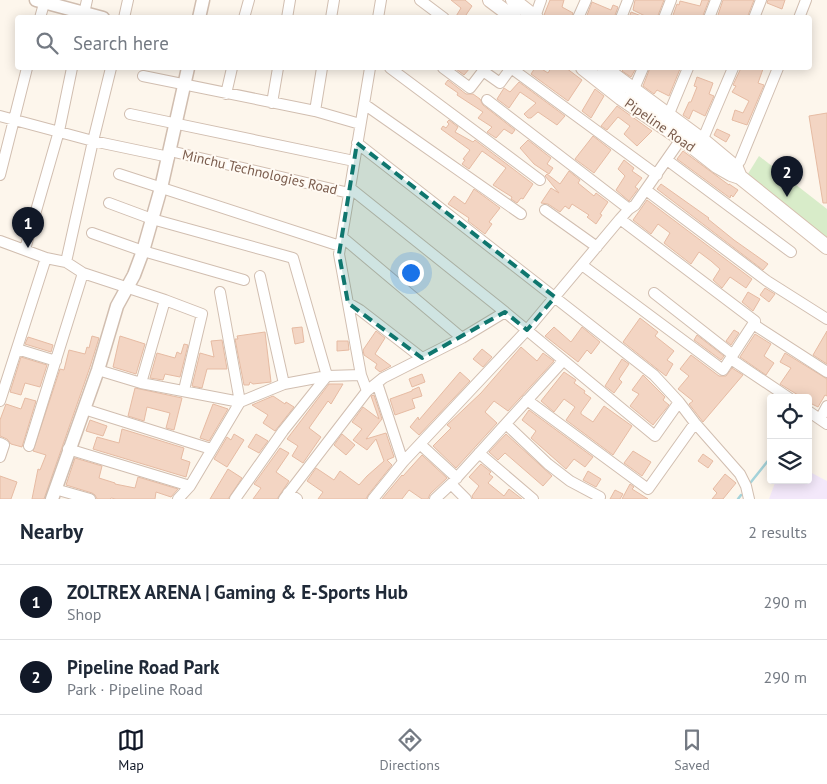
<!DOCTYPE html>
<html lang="en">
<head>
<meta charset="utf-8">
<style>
	body { margin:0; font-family:"PT Sans",sans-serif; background:#f6f6f7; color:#1f2937 }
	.controls { position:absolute; right:15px; bottom:15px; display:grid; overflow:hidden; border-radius:5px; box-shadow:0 2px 12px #0003 }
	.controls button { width:45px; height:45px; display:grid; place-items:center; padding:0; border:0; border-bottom:1px solid #e0e1e3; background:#fff; color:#1f2937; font:25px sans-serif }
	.you { position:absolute; left:410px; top:272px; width:18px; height:18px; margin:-12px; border:4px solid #fff; border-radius:50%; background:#1a73e8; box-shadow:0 0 0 8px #1a73e833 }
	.badge { display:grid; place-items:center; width:32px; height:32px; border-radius:50%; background:#111827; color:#fff; font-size:16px; font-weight:700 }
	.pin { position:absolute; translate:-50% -41px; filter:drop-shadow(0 1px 2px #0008) }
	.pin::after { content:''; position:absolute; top:26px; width:18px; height:15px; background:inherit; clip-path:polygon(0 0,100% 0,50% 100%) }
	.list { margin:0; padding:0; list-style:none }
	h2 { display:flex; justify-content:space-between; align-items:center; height:65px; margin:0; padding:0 20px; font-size:21px }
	h2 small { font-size:16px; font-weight:400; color:#747a83 }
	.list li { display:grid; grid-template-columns:32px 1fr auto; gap:15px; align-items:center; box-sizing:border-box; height:75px; padding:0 20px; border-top:1px solid #e0e1e3 }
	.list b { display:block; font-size:19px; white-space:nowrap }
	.list p { margin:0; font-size:16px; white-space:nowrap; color:#747a83 }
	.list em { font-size:16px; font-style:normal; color:#747a83 }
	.icon { flex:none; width:28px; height:28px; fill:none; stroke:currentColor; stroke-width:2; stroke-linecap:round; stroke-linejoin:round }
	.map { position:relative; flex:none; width:827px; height:499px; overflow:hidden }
	.search { position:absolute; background:#fff; box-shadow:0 2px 12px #0003; left:15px; right:15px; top:15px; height:55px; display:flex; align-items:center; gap:12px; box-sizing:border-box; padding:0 18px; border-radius:5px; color:#747a83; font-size:19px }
	.sheet { height:215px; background:#fff }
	nav { display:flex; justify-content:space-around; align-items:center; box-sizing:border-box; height:70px; border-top:1px solid #e0e1e3; background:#fff; font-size:14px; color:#747a83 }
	nav a { display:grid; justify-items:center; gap:2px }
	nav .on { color:#111827 }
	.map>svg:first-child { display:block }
</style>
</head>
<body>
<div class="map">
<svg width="827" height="499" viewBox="0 0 827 499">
	<rect width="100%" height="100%" fill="#fdf6ec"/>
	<!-- education -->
	<path fill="#f3e8fa" d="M808,471L827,481V499H769L776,480H808Z"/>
	<!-- park -->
	<path fill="#d8ecc9" d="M759,156L827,209V247L746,177Z"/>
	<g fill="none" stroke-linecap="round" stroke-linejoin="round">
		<!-- stream -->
		<path stroke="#a5d3da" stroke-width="2.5" d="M751,482L771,457
			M738,499L741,495"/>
	</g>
	<!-- building -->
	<path fill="#f3d5c3" stroke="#e6bba3" d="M451,0H465L472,6L464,18H455L461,8Z
		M550,0H564L562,7L573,13L571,18H551L544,15Z
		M635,0H664L657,18H649L633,10Z
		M702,0H709L702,18H672L677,4L679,5L680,1L700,6Z
		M723,0H754L747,18H717Z
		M768,0H785L782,9L767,3Z
		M592,2L611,10L613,5L618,7L614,18H603L598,16L597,18H586Z
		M631,12L644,17V18H629Z
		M457,68H470L464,75L456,69Z
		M535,68H540L548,73L551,68H566L582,80L568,101L531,74Z
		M625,68H636L631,77L622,71Z
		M650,68L680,69L669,96L657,90L654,94L643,86Z
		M741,68H756L763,69L758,83L764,85L747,125L732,120L735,110L743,113L749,101L732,92L736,86L733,85Z
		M697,77L713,83L709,94L714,96L705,116L693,110L689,119L683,115L689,102H691L697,87L694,86Z
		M448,80L466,94H473L480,99L483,105L515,130L512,134L504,129L496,138L487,132L492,127L478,118L483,112L457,95L458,93L445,84Z
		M519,82L565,116L557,125L538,112L531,118H528L524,114L536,103L520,92L509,108L497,99L504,88L510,92Z
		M595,89L604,96L591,118L582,111Z
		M617,106L652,131L637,146L624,134L630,126L618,117L607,130L601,126Z
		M827,113V203H823L809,116Z
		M449,120L458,127L455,132L473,142L475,140L533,184L523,199L521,198L517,203L511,199L512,197L493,185L506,168L482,151L469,169L462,164L465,160L463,159L470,150L441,129L443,126L446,128L449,124L447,122Z
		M717,129L730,135L726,142L714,135Z
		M593,136L611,150L594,173L575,159Z
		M528,140L551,158L547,164L553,168L549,174L534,164L520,148Z
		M683,151L729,185V184L738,190L733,197L731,195L730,198L677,159Z
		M624,160L634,168L632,171L642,178L635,187L638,189L629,201L616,190L625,176L618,169Z
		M569,171L580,180L578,183L594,196L596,193L608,202L600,214L602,215L596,224L587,217L589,215L572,204L569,209L565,206L560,212L548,204L541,203L551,188L559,193L545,176L547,174L560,184Z
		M661,184L709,218L708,219L734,240L768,264L763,270L657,189Z
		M474,189L500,208L489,222L492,224L485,234L468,221L469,218L448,204L454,196L465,204Z
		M647,200L752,279L746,288L730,277L722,288L713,280L720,269L711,261L699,252L691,264L664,243L670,233L658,224L651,234L633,220Z
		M765,288L775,294L769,302L760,295Z
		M748,292L760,299L753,311L742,302Z
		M640,318L658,332L655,336L674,351L667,360L673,364L666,376L623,342Z
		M302,327L304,342L295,344L292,328Z
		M554,327L571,342L582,327L600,342L591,354L587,350L578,362L545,336Z
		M734,330L739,333L731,345L726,341Z
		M376,331L385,338L375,354L391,366L380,372L375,368L377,364L364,355L363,350Z
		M827,331V364L813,355Z
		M265,332L271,382L253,384L250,382L249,385H244L235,339H238L237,336Z
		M755,334L771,344L764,356L774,363L766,375L740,357Z
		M697,335L724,356L721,360L694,340Z
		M92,336L99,338L90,367L44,499H32L38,469L40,470L46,455L33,451L60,369L64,370L69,350L85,354L87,347L89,348Z
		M120,336L145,344L136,374L113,367Z
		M28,337L53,345L51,352L25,344Z
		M222,340L227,369H207L202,388L192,386L200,353L214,357L211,341Z
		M337,341H348L349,350L337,351Z
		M184,344L188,345L180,377L165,374L163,380L150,378L157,353L175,358L177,352L181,354Z
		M521,347L537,361L543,353L554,361L508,411L494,401L485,412L497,423L456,468L433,446L451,428L447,425L481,393Z
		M482,349L492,357L483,367L473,359Z
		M785,353L827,379V396L825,395L818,407L808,402V398H803L780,384L791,368L780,362Z
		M691,355L719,376H726L732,368L743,375L703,422L689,404L693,401L678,389L689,376L680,369Z
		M21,357L47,365L40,387L25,383L21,395L10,392Z
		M622,359L629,364L619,379L622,382L614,393L605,386Z
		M460,372L470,381L419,435L410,427L418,417L419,420Z
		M564,372L576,380L574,383L585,391L584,393L591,398L581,412V414L593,422L604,406L632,426L613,455L566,420L575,407L564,399L554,412L541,401Z
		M422,374L425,382L412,387L409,379Z
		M643,375L665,397L663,400L669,405L653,425L630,406L639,394L632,390Z
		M329,384H343L331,404L328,401L309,428L321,437L303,463L292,456L298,446L287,439Z
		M419,387L422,396L412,399L415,408L395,415L390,399L412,391V390Z
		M135,388L182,398L174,430L166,428L170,413L147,407L144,421L128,416Z
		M374,395L382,419L366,439L386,433L394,457L387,460L392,465L368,495L366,499H318L323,492L307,481L316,468L334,480L340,471L359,485L367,476L384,461L376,439L367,450L353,440L362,429L352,422L363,407L379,419L371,396Z
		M273,396L285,404L286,402L294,407L275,431L263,423L268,415L252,405Z
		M25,398L36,401L22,447L11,444L7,439L0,436V420L6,404L21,409Z
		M213,404L228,409L209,441L200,438Z
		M529,410L593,457L585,467L574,459L566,469L531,438L536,431L522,420Z
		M90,420L107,426L103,436L86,431Z
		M122,429L184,448L181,459L190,462L186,477L93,449L97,437L119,443Z
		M234,434L244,440L227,467L214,459L227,437L231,440Z
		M256,434L268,441L259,453L248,447Z
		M342,434L355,445L346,455L334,445Z
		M506,434L552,476L543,486L505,453L498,460L489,452Z
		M280,448L289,453L276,472L289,481L277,499H253L261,488L254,484Z
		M633,451L651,462L642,476L624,463Z
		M703,454L713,461L708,468L698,461Z
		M422,455L447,478L430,494L428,499H422L409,490L402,499H382L402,475L403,476Z
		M75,458L102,466L99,478L115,483V484L135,488L138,477L178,489L171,497L156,492L155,499H116L111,498L110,499H97L95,495L92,493L66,485Z
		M481,464L491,472L489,474L493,477L488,483L504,496L509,489L522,499H473L472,496L479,486L469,477Z
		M228,469L242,478L228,499H210Z
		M588,471L601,479L596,487L583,480Z
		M725,474L736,483L723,499H712L717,493L713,489Z
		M0,476L17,482L11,499H0Z
		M630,484L634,487L632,489L648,499H622Z
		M615,490L623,494L620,499H610Z"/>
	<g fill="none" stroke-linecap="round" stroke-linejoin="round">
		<defs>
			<path id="minor" d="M420,0L444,18
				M535,17L541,0
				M40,18L45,0
				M83,18L87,0
				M124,18L128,0
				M244,18L249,0
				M287,18L290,0
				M331,18L334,0
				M378,18L381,0
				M578,18L586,0
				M621,18L628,0
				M664,18L671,0
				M709,18L716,0
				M754,18L761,0
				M799,18L806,0
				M370,68L339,254L361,375L367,391L383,378L462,338L505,312L655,436L679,402
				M390,68L540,180
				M443,68L470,88L483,71L500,83L511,68
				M511,68L657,175
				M143,76L315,111L360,124
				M633,91L643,68
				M226,94L232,68
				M487,100L629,209
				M272,103L278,68
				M364,104L521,214
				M315,111L322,68
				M130,114L354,161
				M0,116L93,141L169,157
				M668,116L688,68
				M702,141L733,68
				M357,143L654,375L679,402L695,423L740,474L746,486L749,499
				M170,151L349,193
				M667,160L791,252
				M732,171L740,161L778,68
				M119,174L340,246
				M0,175L27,68
				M350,188L505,312
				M646,190L767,281L827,319
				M109,203L152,219L293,258L327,376L361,375
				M545,210L597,247
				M92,233L143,251L244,280
				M342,237L462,338
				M0,241L46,258L66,262L83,273L165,300L141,383
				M25,249L59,131L72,68
				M66,262L93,141L111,68
				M582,265L723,370L755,321L620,219
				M260,276L284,384
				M654,293L733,355
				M165,300L202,314L184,390
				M348,303L360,310L422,358
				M753,324L827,372
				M17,349L56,361
				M731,359L789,398
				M98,370L141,383L240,402L220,292
				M377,383L403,462
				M527,400L648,489L695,423
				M0,401L46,258
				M84,409L211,449
				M808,411L827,424
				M820,419L827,406
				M506,424L548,464L570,481L600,497
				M0,443L4,445L0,457
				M421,445L457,478
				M29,446L83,273
				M68,449L190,486
				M479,453L533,499
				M451,484L466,499
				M55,489L90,499
				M288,493L297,499
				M178,499L190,486L240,402L284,384L327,376
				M235,499L283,431L327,376
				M284,499L367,391
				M373,499L403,462L527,330L620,219L629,209L635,205L681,139
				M435,499L451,484L563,361"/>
			<path id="tertiary" d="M36,0L103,18
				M199,18L203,0
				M52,499L98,370L117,306L134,275L143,251L161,188L188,68"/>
			<path id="secondary" d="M490,0L514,18
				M513,0L536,18
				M583,68L621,98L689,144L717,166L731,174L740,177L827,247
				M604,68L706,143L736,168L739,175"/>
		</defs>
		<!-- minor casing -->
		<use href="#minor" stroke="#d1beb0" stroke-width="12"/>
		<!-- tertiary casing -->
		<use href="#tertiary" stroke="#d1beb0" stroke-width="15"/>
		<!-- secondary casing -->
		<use href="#secondary" stroke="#d6c0b0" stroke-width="16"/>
		<!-- minor -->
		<use href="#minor" stroke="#fff" stroke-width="10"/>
		<!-- tertiary -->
		<use href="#tertiary" stroke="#fff" stroke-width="12"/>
		<!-- secondary -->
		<use href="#secondary" stroke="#fff" stroke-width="14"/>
	</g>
	<!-- marked area -->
	<path fill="#0f766e" fill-opacity="0.2" stroke="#0f766e" stroke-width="4" stroke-dasharray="10 6" stroke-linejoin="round" d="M357,143L555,297L527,330L505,312L422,358L348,303L339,254Z"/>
	<g text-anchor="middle" stroke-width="4" stroke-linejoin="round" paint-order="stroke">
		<!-- street labels -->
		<g font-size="14" fill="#7a5c4d" stroke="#fffaf3">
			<text transform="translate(660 125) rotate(35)" y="5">Pipeline Road</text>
			<text transform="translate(260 172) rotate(13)" y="5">Minchu Technologies Road</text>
		</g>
	</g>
</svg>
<div class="controls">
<button><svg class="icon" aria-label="locate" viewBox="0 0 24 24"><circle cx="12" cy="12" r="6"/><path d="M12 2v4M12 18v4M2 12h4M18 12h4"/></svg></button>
<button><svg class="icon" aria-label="layers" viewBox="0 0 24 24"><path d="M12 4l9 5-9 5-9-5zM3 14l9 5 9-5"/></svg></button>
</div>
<div class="you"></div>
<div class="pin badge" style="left:28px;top:248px">1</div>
<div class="pin badge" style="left:787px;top:197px">2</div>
<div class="search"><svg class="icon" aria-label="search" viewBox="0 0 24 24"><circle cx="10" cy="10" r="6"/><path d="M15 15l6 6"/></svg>Search here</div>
</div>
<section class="sheet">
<h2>Nearby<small>2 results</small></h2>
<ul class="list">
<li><span class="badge">1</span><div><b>ZOLTREX ARENA | Gaming &amp; E-Sports Hub</b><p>Shop</p></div><em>290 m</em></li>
<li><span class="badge">2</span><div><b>Pipeline Road Park</b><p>Park · Pipeline Road</p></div><em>290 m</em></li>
</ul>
</section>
<nav>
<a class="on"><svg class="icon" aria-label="map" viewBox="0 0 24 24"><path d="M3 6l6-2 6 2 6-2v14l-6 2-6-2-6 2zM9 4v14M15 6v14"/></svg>Map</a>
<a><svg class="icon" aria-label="directions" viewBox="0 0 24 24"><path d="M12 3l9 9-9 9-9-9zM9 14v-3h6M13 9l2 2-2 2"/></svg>Directions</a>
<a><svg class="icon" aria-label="saved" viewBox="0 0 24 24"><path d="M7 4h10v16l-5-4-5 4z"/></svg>Saved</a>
</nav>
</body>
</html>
